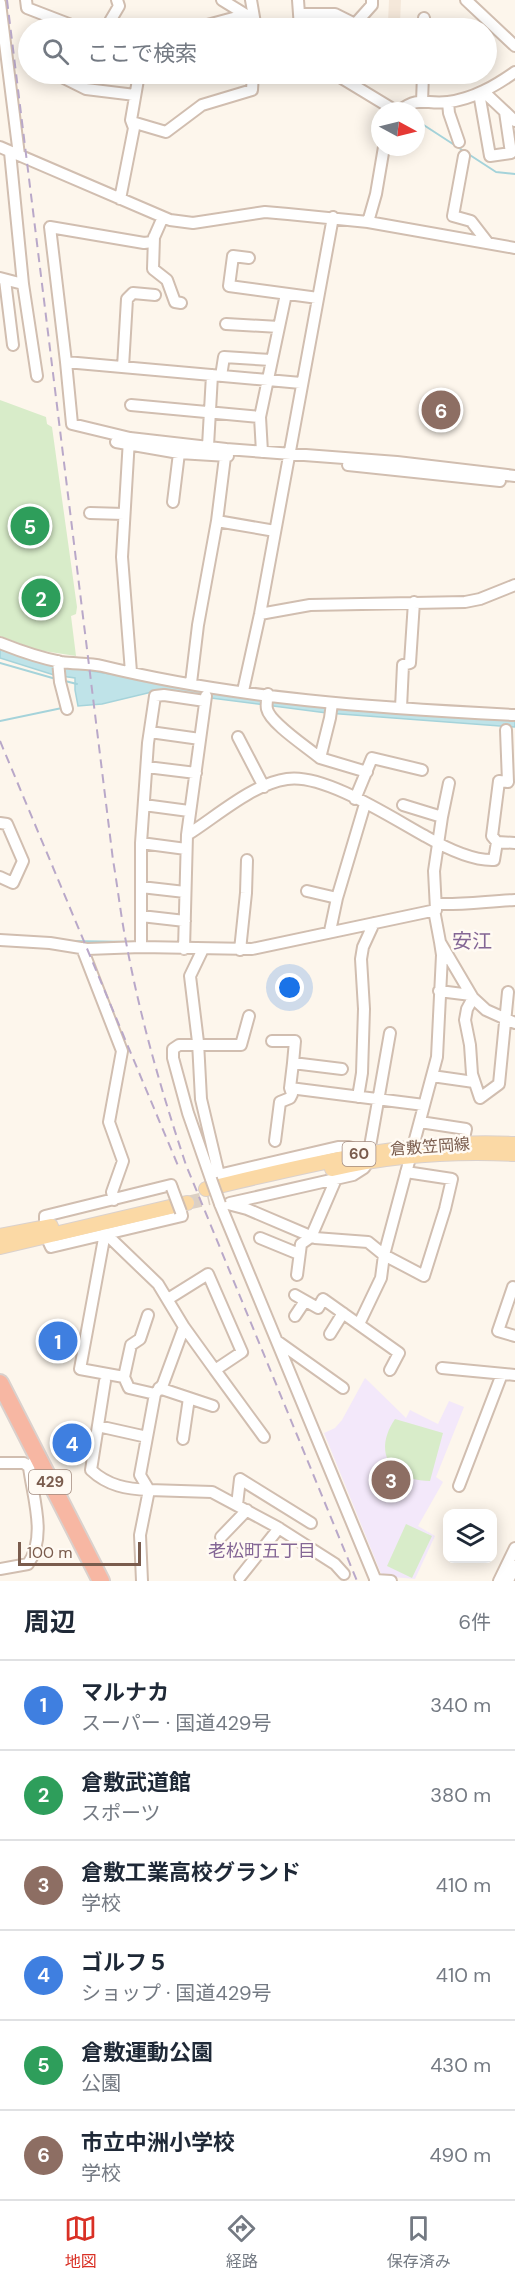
<!DOCTYPE html>
<html lang="ja">
<head>
<meta charset="utf-8">
<style>
	body { margin:0; font-family:"DM Sans","Noto Sans JP",sans-serif; background:#f6f6f7; color:#1f2937 }
	.controls { position:absolute; right:18px; bottom:18px; display:grid; overflow:hidden; border-radius:12px; box-shadow:0 3px 15px #0003 }
	.controls button { width:54px; height:54px; display:grid; place-items:center; padding:0; border:0; border-bottom:2px solid #e0e1e3; background:#fff; color:#1f2937; font:30px sans-serif }
	.compass { position:absolute; left:371px; top:102px; width:54px; height:54px; border-radius:50%; background:#fff; box-shadow:0 3px 15px #0003; rotate:97deg }
	.scale { position:absolute; left:18px; bottom:15px; width:123px; box-sizing:border-box; padding-left:6px; border:3px solid #7a5c4d; border-top:0; font-size:16px; line-height:21px; white-space:nowrap; color:#7a5c4d; -webkit-text-stroke:4px #fffaf3; paint-order:stroke }
	.you { position:absolute; left:290px; top:988px; width:21px; height:21px; margin:-15px; border:4px solid #fff; border-radius:50%; background:#1a73e8; box-shadow:0 0 0 9px #1a73e833 }
	.badge { display:grid; place-items:center; width:39px; height:39px; border-radius:50%; background:#d93025; color:#fff; font-size:20px; font-weight:700 }
	.pin { position:absolute; translate:-50% -50%; border:3px solid #fff; box-shadow:0 2px 6px #0006 }
	.list { margin:0; padding:0; list-style:none }
	h2 { display:flex; justify-content:space-between; align-items:center; height:78px; margin:0; padding:0 24px; font-size:26px }
	h2 small { font-size:20px; font-weight:400; color:#747a83 }
	.list li { display:grid; grid-template-columns:39px 1fr auto; gap:18px; align-items:center; box-sizing:border-box; height:90px; padding:0 24px; border-top:2px solid #e0e1e3 }
	.list b { display:block; font-size:22px; white-space:nowrap }
	.list p { margin:0; font-size:20px; white-space:nowrap; color:#747a83 }
	.list em { font-size:20px; font-style:normal; color:#747a83 }
	.icon { flex:none; width:33px; height:33px; fill:none; stroke:currentColor; stroke-width:2; stroke-linecap:round; stroke-linejoin:round }
	.map { position:relative; flex:none; width:515px; height:1581px; overflow:hidden }
	.search { position:absolute; background:#fff; box-shadow:0 3px 15px #0003; left:18px; right:18px; top:18px; height:66px; display:flex; align-items:center; gap:15px; box-sizing:border-box; padding:0 21px; border-radius:33px; color:#747a83; font-size:22px }
	.sheet { height:618px; background:#fff }
	nav { display:flex; justify-content:space-around; align-items:center; box-sizing:border-box; height:84px; border-top:2px solid #e0e1e3; background:#fff; font-size:16px; color:#747a83 }
	nav a { display:grid; justify-items:center; gap:3px }
	nav .on { color:#d93025 }
	.map>svg:first-child { display:block }
</style>
</head>
<body>
<div class="map">
<svg width="515" height="1581" viewBox="0 0 515 1581">
	<rect width="100%" height="100%" fill="#fdf6ec"/>
	<!-- residential -->
	<path fill="#f5e8da" d="M389,0H401L400,23L388,22Z"/>
	<!-- education -->
	<path fill="#f3e8fa" d="M365,1378L406,1418L410,1410L438,1424L449,1401L464,1407L436,1477L443,1482L418,1526L435,1536L415,1579L382,1576L324,1433L335,1428L342,1420Z"/>
	<!-- green -->
	<path fill="#d8ecc9" d="M0,400L46,417L47,424L52,427L77,607L76,614L71,616L76,656L37,650L0,636Z
		M395,1419L443,1433L430,1481C391,1481 372,1453 395,1419Z
		M406,1524L432,1536L412,1578L387,1566Z"/>
	<!-- water -->
	<path fill="#bfe3e8" stroke="#a5d3da" stroke-width="1.5" d="M0,647L48,664L203,689L515,719V727L327,713L156,691L102,704L78,706L75,690V678L54,675L0,658Z"/>
	<g fill="none" stroke-linecap="round" stroke-linejoin="round">
		<!-- stream -->
		<path stroke="#a5d3da" stroke-width="2" d="M416,120L496,172L515,174
			M0,663L56,679
			M65,681L77,684
			M0,721L62,708
			M67,941L137,942"/>
		<!-- major-tunnel -->
		<path stroke="#dcd0c4" stroke-width="14" stroke-dasharray="14 7" stroke-linecap="butt" d="M187,1203L209,1198"/>
		<defs>
			<path id="minor" d="M26,0L27,8L79,28
				M222,0L248,16
				M251,0L255,23
				M298,0L300,28
				M466,0L515,46
				M0,3L19,155
				M299,14H335L355,24L372,5V0
				M424,18L426,28
				M106,28L119,6L117,0
				M196,28L237,17L258,28
				M56,74L86,89L135,95
				M335,74L396,111
				M484,92L515,121
				M479,93L490,156L511,153L505,112
				M422,102L423,74
				M448,102L449,113L459,142
				M399,111C420,95 425,105 448,102C473,99 495,86 515,72
				M132,122L166,132L202,105L252,90L253,74
				M0,147L170,220L193,223L265,212L288,214L368,222L515,248
				M464,156L453,216L471,221L488,243
				M120,199L134,128L131,120L139,74
				M368,222L376,194L384,147
				M154,237L153,269L167,280L175,302L181,303
				M249,258L233,256L229,286L318,298
				M0,278L23,284L10,152
				M5,280L13,345
				M23,284L37,376
				M226,324L279,327
				M66,362L50,227L144,243L152,242L163,217
				M123,367L127,299L133,293L155,295
				M221,376L224,357L271,360
				M301,383L66,362L72,424L130,438L226,449L397,462L515,476
				M131,405L260,417
				M129,439L122,557L131,672
				M116,442L179,453L228,456
				M208,446L212,375
				M262,452L260,417L286,294
				M348,465L500,481
				M173,502L179,453
				M90,513L124,514
				M217,521L275,531
				M260,614L310,605L465,602L480,599L515,585
				M0,643C20,651 40,658 61,662C74,664 89,663 102,666C237,699 377,708 515,715
				M58,661L60,682L67,709
				M191,683L198,625L217,521L226,449
				M243,691L260,614L333,217
				M268,694C267,699 266,705 267,709C270,723 307,747 320,758
				M332,703L330,718L320,758L367,772
				M401,708L403,665L410,663L414,602
				M150,732L200,739
				M238,737L264,787
				M147,767L196,773
				M355,799L372,758L422,770
				M144,805L189,811
				M403,805L442,817
				M0,823L7,824L23,861L13,883L0,877
				M187,835C216,817 252,784 287,779C324,773 392,818 425,836C444,847 472,861 494,860L497,842L515,843
				M497,842L492,836L499,781L508,782L506,730
				M141,843L186,849
				M141,887L185,892
				M307,891L337,898
				M437,904C463,905 489,901 515,900
				M434,910L440,942L473,998L486,1010L515,1023
				M141,916L185,921
				M330,931L337,898L365,804
				M0,940L50,943L87,949L141,947L252,949L436,910L434,871L442,817L449,783
				M141,947V843L148,743L155,696L164,695L205,701
				M82,948L122,1051L109,1122L123,1161L112,1192L114,1200
				M184,949L187,835L206,696
				M203,949L190,976L198,1042L201,1099L219,1175
				M240,950L246,893L247,860
				M439,991L471,995
				M473,998L467,1009L465,1020L470,1045L472,1074L480,1098L499,1084L508,992
				M272,1041H295L293,1063
				M432,1076L474,1082
				M290,1088L424,1105
				M358,1097L362,1073L364,1009L361,959L363,947L374,923
				M420,1122L466,1129L463,1143
				M275,1141L280,1102L290,1098L292,1094L290,1088L293,1063L342,1069
				M369,1152L390,1033
				M214,1176L338,1147H349L366,1153
				M211,1179L188,1113L173,1058V1049L179,1045H241L249,1016
				M230,1203L353,1175L364,1168L368,1162
				M220,1204L376,1581
				M228,1204L247,1209L315,1238L368,1242L384,1255L424,1276L445,1209L452,1179L406,1172
				M45,1227V1216L171,1185L172,1188
				M105,1233L158,1284L184,1327L215,1370L242,1352L208,1274L168,1299
				M105,1233L80,1369L124,1377L129,1388L155,1394
				M46,1236L51,1247L182,1216L181,1212
				M260,1238L299,1254
				M297,1275L301,1244L311,1237L336,1179
				M515,1288L513,1287L498,1331L515,1336
				M295,1295L318,1308L323,1299L399,1353L390,1370
				M295,1316L305,1301
				M359,1324L381,1278L384,1255L437,1057L442,955L440,942
				M184,1327L163,1384L155,1394L140,1475L149,1490L212,1492L277,1527L335,1564L344,1574
				M330,1334L343,1313
				M277,1341L343,1388
				M442,1368L515,1375
				M215,1370L264,1437
				M124,1377L131,1345L140,1339L148,1315
				M105,1381L91,1470C108,1486 127,1489 149,1490L140,1535L142,1581
				M159,1388L213,1406
				M98,1426L147,1437
				M183,1439L189,1398
				M0,1463H24L29,1467
				M459,1486L502,1374
				M237,1505L240,1479L311,1523
				M221,1537L247,1510
				M0,1569L28,1564C47,1537 33,1498 29,1467L38,1457
				M240,1577L279,1528
				M375,1580L391,1581
				M499,1581L515,1548
				M508,1581L515,1566"/>
			<path id="major" d="M332,1169C392,1155 454,1151 515,1154
				M206,1189C308,1165 409,1138 515,1144
				M0,1236L51,1226
				M0,1247L187,1203"/>
			<path id="highway" d="M0,1383L101,1581"/>
		</defs>
		<!-- minor casing -->
		<use href="#minor" stroke="#d1beb0" stroke-width="14"/>
		<!-- major casing -->
		<use href="#major" stroke="#dad1cd" stroke-width="16"/>
		<!-- highway casing -->
		<use href="#highway" stroke="#dad1cd" stroke-width="20"/>
		<!-- minor -->
		<use href="#minor" stroke="#fff" stroke-width="10"/>
		<!-- major -->
		<use href="#major" stroke="#fbd9a5" stroke-width="14"/>
		<!-- highway -->
		<use href="#highway" stroke="#f7b7a3" stroke-width="16"/>
		<!-- rail -->
		<path stroke="#b9a8c9" stroke-width="2" stroke-dasharray="9 6" stroke-linecap="butt" d="M7,0L113,860C118,889 121,918 127,947C141,1021 162,1093 186,1165L357,1581
			M0,741L179,1168"/>
		<defs>
			<path id="minor-bridge" d="M211,1179L220,1204
				M172,1188L181,1212"/>
		</defs>
		<!-- minor-bridge casing -->
		<use href="#minor-bridge" stroke="#d1beb0" stroke-width="14" stroke-linecap="butt"/>
		<!-- minor-bridge -->
		<use href="#minor-bridge" stroke="#fff" stroke-width="10"/>
	</g>
	<g text-anchor="middle" stroke-width="5" stroke-linejoin="round" paint-order="stroke">
		<!-- shield labels -->
		<g fill="#fffaf3" stroke="#a28b7f" stroke-width="1.5">
			<rect x="342.5" y="1142" width="33" height="24" rx="4.5"/>
			<rect x="29" y="1470" width="42" height="24" rx="4.5"/>
		</g>
		<g font-size="15" font-weight="bold" fill="#7a5c4d">
			<text x="359" y="1159">60</text>
			<text x="50" y="1487">429</text>
		</g>
		<!-- street labels -->
		<g font-size="16" fill="#7a5c4d" stroke="#fffaf3">
			<text transform="translate(430 1146) rotate(-4)" y="6">倉敷笠岡線</text>
		</g>
		<!-- neighbourhood labels -->
		<g font-size="18" fill="#846695" stroke="#fffaf3">
			<text x="262" y="1557">老松町五丁目</text>
		</g>
		<!-- quarter labels -->
		<g font-size="20" fill="#846695" stroke="#fffaf3">
			<text x="472" y="948">安江</text>
		</g>
	</g>
</svg>
<div class="controls">
<button><svg class="icon" aria-label="layers" viewBox="0 0 24 24"><path d="M12 4l9 5-9 5-9-5zM3 14l9 5 9-5"/></svg></button>
</div>
<svg class="compass" viewBox="-18 -18 36 36"><path d="M0-13l5 13h-10z" fill="#e53935"/><path d="M0 13l5-13h-10z" fill="#747a83"/></svg>
<div class="scale">100 m</div>
<div class="you"></div>
<div class="pin badge" style="left:58px;top:1341px;background:#3f7fe0">1</div>
<div class="pin badge" style="left:41px;top:598px;background:#2e9e5b">2</div>
<div class="pin badge" style="left:391px;top:1480px;background:#8d6e63">3</div>
<div class="pin badge" style="left:72px;top:1443px;background:#3f7fe0">4</div>
<div class="pin badge" style="left:30px;top:526px;background:#2e9e5b">5</div>
<div class="pin badge" style="left:441px;top:410px;background:#8d6e63">6</div>
<div class="search"><svg class="icon" aria-label="search" viewBox="0 0 24 24"><circle cx="10" cy="10" r="6"/><path d="M15 15l6 6"/></svg>ここで検索</div>
</div>
<section class="sheet">
<h2>周辺<small>6件</small></h2>
<ul class="list">
<li><span class="badge" style="background:#3f7fe0">1</span><div><b>マルナカ</b><p>スーパー · 国道429号</p></div><em>340 m</em></li>
<li><span class="badge" style="background:#2e9e5b">2</span><div><b>倉敷武道館</b><p>スポーツ</p></div><em>380 m</em></li>
<li><span class="badge" style="background:#8d6e63">3</span><div><b>倉敷工業高校グランド</b><p>学校</p></div><em>410 m</em></li>
<li><span class="badge" style="background:#3f7fe0">4</span><div><b>ゴルフ５</b><p>ショップ · 国道429号</p></div><em>410 m</em></li>
<li><span class="badge" style="background:#2e9e5b">5</span><div><b>倉敷運動公園</b><p>公園</p></div><em>430 m</em></li>
<li><span class="badge" style="background:#8d6e63">6</span><div><b>市立中洲小学校</b><p>学校</p></div><em>490 m</em></li>
</ul>
</section>
<nav>
<a class="on"><svg class="icon" aria-label="map" viewBox="0 0 24 24"><path d="M3 6l6-2 6 2 6-2v14l-6 2-6-2-6 2zM9 4v14M15 6v14"/></svg>地図</a>
<a><svg class="icon" aria-label="directions" viewBox="0 0 24 24"><path d="M12 3l9 9-9 9-9-9zM9 14v-3h6M13 9l2 2-2 2"/></svg>経路</a>
<a><svg class="icon" aria-label="saved" viewBox="0 0 24 24"><path d="M7 4h10v16l-5-4-5 4z"/></svg>保存済み</a>
</nav>
</body>
</html>
